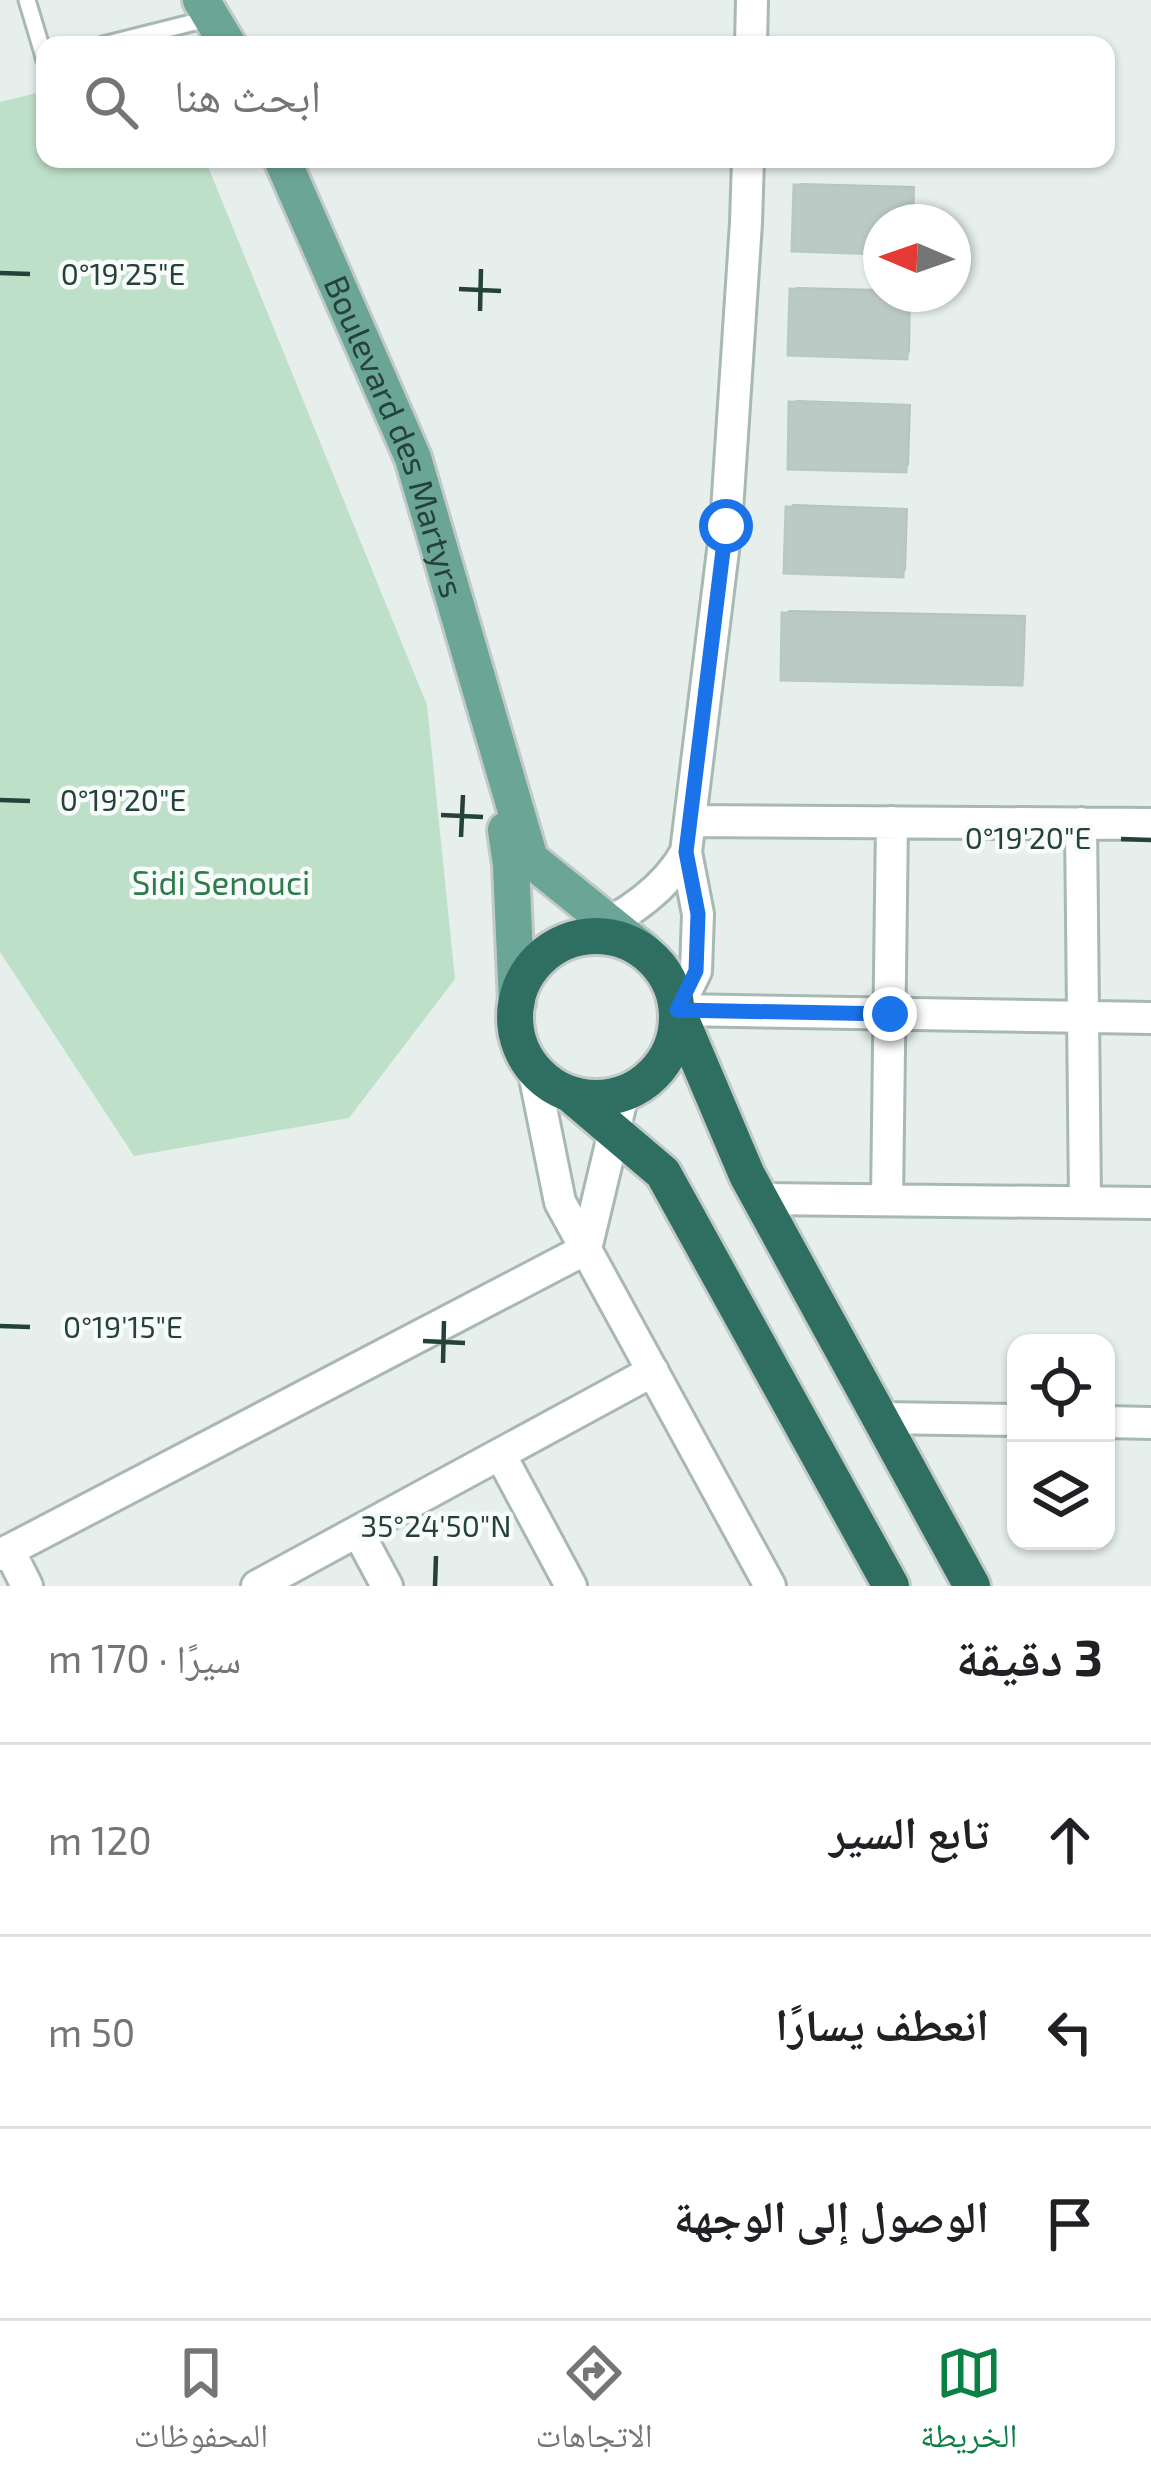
<!DOCTYPE html>
<html lang="ar">
<head>
<meta charset="utf-8">
<style>
	body { margin:0; font-family:"Exo 2","Noto Naskh Arabic",sans-serif; background:#f6f6f6; color:#202124; direction:rtl }
	.controls { position:absolute; right:36px; bottom:36px; display:grid; overflow:hidden; border-radius:24px; box-shadow:0 3px 9px #0004 }
	.controls button { width:108px; height:108px; display:grid; place-items:center; padding:0; border:0; border-bottom:3px solid #e0e0e0; background:#fff; color:#202124; font:60px sans-serif }
	.compass { position:absolute; left:863px; top:204px; width:108px; height:108px; border-radius:50%; background:#fff; box-shadow:0 3px 9px #0004; rotate:272deg }
	.stop { position:absolute; width:36px; height:36px; margin:-27px; border:9px solid #1a73e8; border-radius:50%; background:#fff }
	.stop.end { background:#1a73e8; border-color:#fff; box-shadow:0 3px 12px #0008 }
	.list { margin:0; padding:0; list-style:none }
	h2 { display:flex; justify-content:space-between; align-items:center; height:156px; margin:0; padding:0 48px; font-size:51px }
	h2 small { font-size:39px; font-weight:400; color:#757577 }
	.list li { display:grid; grid-template-columns:78px 1fr auto; gap:36px; align-items:center; box-sizing:border-box; height:192px; padding:0 48px; border-top:3px solid #e0e0e0 }
	.list b { display:block; font-size:45px; white-space:nowrap }
	.list em { font-size:39px; font-style:normal; color:#757577 }
	.icon { flex:none; width:66px; height:66px; fill:none; stroke:currentColor; stroke-width:2; stroke-linecap:round; stroke-linejoin:round }
	.map { position:relative; flex:none; width:1151px; height:1586px; overflow:hidden; direction:ltr }
	.search { position:absolute; background:#fff; box-shadow:0 3px 9px #0004; left:36px; right:36px; top:36px; height:132px; display:flex; align-items:center; gap:30px; box-sizing:border-box; padding:0 42px; border-radius:24px; color:#757577; font-size:45px }
	.sheet { height:732px; background:#fff }
	nav { display:flex; justify-content:space-around; align-items:center; box-sizing:border-box; height:168px; border-top:3px solid #e0e0e0; background:#fff; font-size:33px; color:#757577 }
	nav a { display:grid; justify-items:center; gap:6px }
	nav .on { color:#0b8043 }
	.map>svg:first-child { display:block }
</style>
</head>
<body>
<div class="map">
<svg width="1151" height="1586" viewBox="0 0 1151 1586">
	<rect width="100%" height="100%" fill="#e6efeb"/>
	<!-- green -->
	<path fill="#bfe0c8" d="M45,91V159H205L427,705L455,979L349,1118L134,1156L0,952V102Z"/>
	<!-- shadow -->
	<path fill="#0003" d="M800,183L915,186L914,222H881V251L797,187Z
		M797,287L881,289V294H911L910,352L906,356L793,291Z
		M796,400L911,404L909,465L905,469L792,404Z
		M793,504L908,508L906,570L902,574L789,508Z
		M789,610L1026,615L1024,679L1021,682L785,614Z"/>
	<!-- building -->
	<path fill="#bbcac4" stroke="#b8c9c2" stroke-width="3" d="M794,185L913,189L912,222H881V254L792,251Z
		M790,289L909,294L907,359L788,355Z
		M789,402L908,406L906,472L788,469Z
		M786,507L905,510L903,577L784,573Z
		M782,613L1023,618L1022,685L781,680Z"/>
	<g fill="none" stroke-linecap="round" stroke-linejoin="round">
		<defs>
			<path id="lane" d="M27,0L45,60
				M103,45L211,18"/>
			<path id="street" d="M751,45L752,0
				M748,159L746,223L726,526L686,852L698,914L696,971L677,1010L1151,1018
				M690,821L1151,824
				M1081,823L1085,1202
				M578,938C619,920 664,892 686,852
				M533,1068L560,1202L770,1586
				M760,1199L1151,1203
				M887,1200L892,822
				M880,1418L1016,1420
				M1106,1422L1151,1423
				M500,1454L571,1586
				M358,1532L387,1586
				M9,1550L27,1586
				M0,1555L586,1249L623,1094
				M257,1586L653,1371"/>
			<g id="primary">
				<path d="M201,0L228,45"/>
				<path id="s1" d="M282,159L413,458L530,859L644,951"/>
				<path d="M506,830L511,865L517,1002"/>
			</g>
			<path id="highway" d="M515 1017a81 81 0 1 1 162 0a81 81 0 1 1-162 0Z
				M677,1010L747,1175L972,1586
				M570,1094L663,1173L891,1586"/>
		</defs>
		<!-- lane casing -->
		<use href="#lane" stroke="#a8b8b2" stroke-width="21"/>
		<!-- street casing -->
		<use href="#street" stroke="#a8b8b2" stroke-width="36"/>
		<!-- primary casing -->
		<use href="#primary" stroke="#c2cac8" stroke-width="42"/>
		<!-- highway casing -->
		<use href="#highway" stroke="#c2cac8" stroke-width="42"/>
		<!-- lane -->
		<use href="#lane" stroke="#fff" stroke-width="15"/>
		<!-- street -->
		<use href="#street" stroke="#fff" stroke-width="30"/>
		<!-- primary -->
		<use href="#primary" stroke="#6aa596" stroke-width="36"/>
		<!-- highway -->
		<use href="#highway" stroke="#2f6f62" stroke-width="36"/>
	</g>
	<g fill="none" stroke-linecap="round" stroke-linejoin="round">
		<!-- route -->
		<path stroke="#1a73e8" stroke-width="15" d="M726,526L686,852L698,914L696,971L677,1010L890,1014"/>
	</g>
	<!-- ticks -->
	<path fill="none" stroke="#24423a" stroke-width="4.5" d="M0,273L30,274M459,289L501,291M480,311L481,269M0,800L30,801M441,815L483,817M461,837L463,795M1121,839L1151,840M0,1326L30,1327M423,1341L465,1343M443,1363L444,1321M435,1586L436,1556"/>
	<g text-anchor="middle" stroke-width="9" stroke-linejoin="round" paint-order="stroke">
		<!-- street labels -->
		<g font-size="33" fill="#24423a" stroke="#f7fbf9">
			<text dy="12" stroke="none"><textPath href="#s1" startOffset="300">Boulevard des Martyrs</textPath></text>
		</g>
		<!-- park labels -->
		<g font-size="33" fill="#2d7a4b" stroke="#f7fbf9">
			<text x="221" y="895">Sidi Senouci</text>
		</g>
	</g>
	<g font-size="30" text-anchor="middle" fill="#24423a" stroke="#f7fbf9" stroke-width="9" stroke-linejoin="round" paint-order="stroke">
		<text x="123" y="285">0°19'25"E</text>
		<text x="123" y="811">0°19'20"E</text>
		<text x="1028" y="849">0°19'20"E</text>
		<text x="123" y="1338">0°19'15"E</text>
		<text x="436" y="1537">35°24'50"N</text>
	</g>
</svg>
<div class="controls">
<button><svg class="icon" aria-label="locate" viewBox="0 0 24 24"><circle cx="12" cy="12" r="6"/><path d="M12 2v4M12 18v4M2 12h4M18 12h4"/></svg></button>
<button><svg class="icon" aria-label="layers" viewBox="0 0 24 24"><path d="M12 4l9 5-9 5-9-5zM3 14l9 5 9-5"/></svg></button>
</div>
<svg class="compass" viewBox="-18 -18 36 36"><path d="M0-13l5 13h-10z" fill="#e53935"/><path d="M0 13l5-13h-10z" fill="#757577"/></svg>
<div class="stop" style="left:726px;top:526px"></div>
<div class="stop end" style="left:890px;top:1014px"></div>
<div class="search"><svg class="icon" aria-label="search" viewBox="0 0 24 24"><circle cx="10" cy="10" r="6"/><path d="M15 15l6 6"/></svg>ابحث هنا</div>
</div>
<section class="sheet">
<h2>3 دقيقة<small>سيرًا · 170 m</small></h2>
<ul class="list">
<li><svg class="icon" aria-label="ahead" viewBox="0 0 24 24"><path d="M12 20V5M6 11l6-6 6 6"/></svg><div><b>تابع السير</b></div><em>120 m</em></li>
<li><svg class="icon" aria-label="left" viewBox="0 0 24 24"><path d="M17 20v-9H6M10 6l-5 5 5 5"/></svg><div><b>انعطف يسارًا</b></div><em>50 m</em></li>
<li><svg class="icon" aria-label="arrive" viewBox="0 0 24 24"><path d="M6 21V4h12l-3 4 3 4H6"/></svg><div><b>الوصول إلى الوجهة</b></div></li>
</ul>
</section>
<nav>
<a class="on"><svg class="icon" aria-label="map" viewBox="0 0 24 24"><path d="M3 6l6-2 6 2 6-2v14l-6 2-6-2-6 2zM9 4v14M15 6v14"/></svg>الخريطة</a>
<a><svg class="icon" aria-label="directions" viewBox="0 0 24 24"><path d="M12 3l9 9-9 9-9-9zM9 14v-3h6M13 9l2 2-2 2"/></svg>الاتجاهات</a>
<a><svg class="icon" aria-label="saved" viewBox="0 0 24 24"><path d="M7 4h10v16l-5-4-5 4z"/></svg>المحفوظات</a>
</nav>
</body>
</html>
